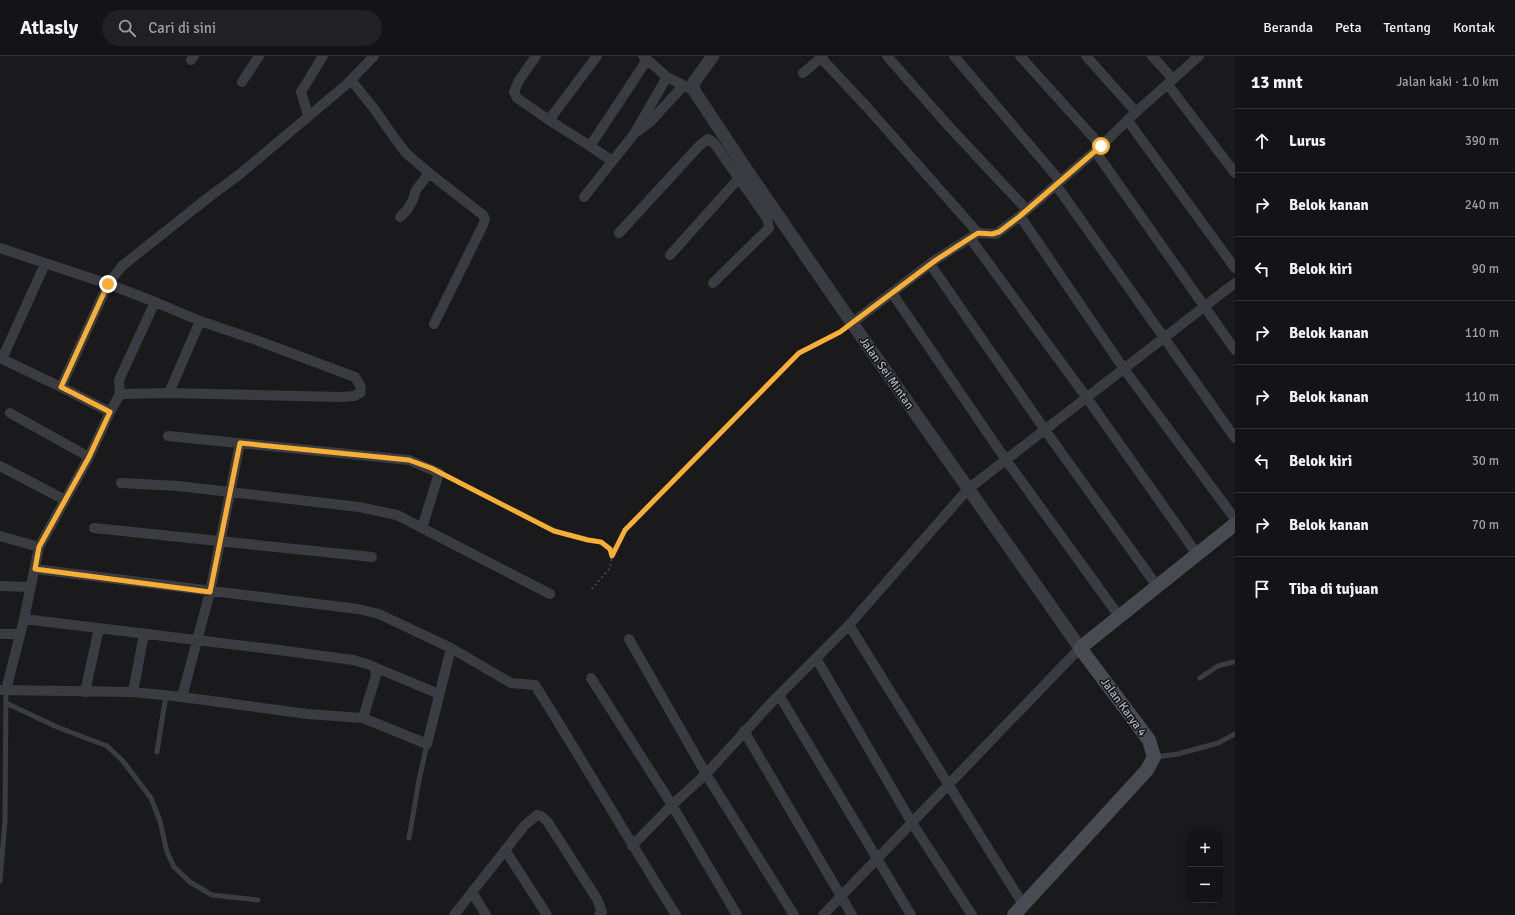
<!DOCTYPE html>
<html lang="id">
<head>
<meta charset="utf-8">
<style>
	body { margin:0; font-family:Signika,sans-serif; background:#212123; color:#f1f3f6 }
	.controls { position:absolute; right:12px; bottom:12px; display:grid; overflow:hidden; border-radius:8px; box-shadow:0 2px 10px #0003 }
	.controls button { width:36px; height:36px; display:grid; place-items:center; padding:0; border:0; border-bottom:1px solid #333335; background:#141416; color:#f1f3f6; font:20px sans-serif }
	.stop { position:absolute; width:12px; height:12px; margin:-9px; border:3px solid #f8af36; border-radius:50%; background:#fff }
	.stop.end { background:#f8af36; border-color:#fff; box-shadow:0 1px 4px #0008 }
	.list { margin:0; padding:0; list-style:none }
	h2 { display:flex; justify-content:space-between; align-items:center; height:52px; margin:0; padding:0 16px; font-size:17px }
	h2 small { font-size:13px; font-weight:400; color:#9d9ea1 }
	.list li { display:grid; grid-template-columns:26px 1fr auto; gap:12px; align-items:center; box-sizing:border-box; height:64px; padding:0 16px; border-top:1px solid #333335 }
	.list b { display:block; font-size:15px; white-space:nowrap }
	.list em { font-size:13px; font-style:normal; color:#9d9ea1 }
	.icon { flex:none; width:22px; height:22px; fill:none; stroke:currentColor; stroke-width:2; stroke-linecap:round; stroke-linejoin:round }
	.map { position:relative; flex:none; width:1235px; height:859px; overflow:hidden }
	header { display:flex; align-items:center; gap:24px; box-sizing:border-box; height:56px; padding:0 20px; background:#141416; border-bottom:1px solid #333335 }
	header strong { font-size:19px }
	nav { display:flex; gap:22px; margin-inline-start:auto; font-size:14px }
	.search { width:280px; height:36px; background:#212123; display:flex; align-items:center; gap:10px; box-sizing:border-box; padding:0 14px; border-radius:22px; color:#9d9ea1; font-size:15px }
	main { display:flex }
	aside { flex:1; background:#141416 }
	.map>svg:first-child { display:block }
</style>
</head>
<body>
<header>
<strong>Atlasly</strong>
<div class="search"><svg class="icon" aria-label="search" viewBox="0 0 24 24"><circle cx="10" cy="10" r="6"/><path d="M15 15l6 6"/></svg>Cari di sini</div>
<nav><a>Beranda</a><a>Peta</a><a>Tentang</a><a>Kontak</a></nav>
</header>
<main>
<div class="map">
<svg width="1235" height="859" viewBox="0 0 1235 859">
	<rect width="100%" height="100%" fill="#1a1a1d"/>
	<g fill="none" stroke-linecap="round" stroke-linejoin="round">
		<!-- path -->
		<path stroke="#414349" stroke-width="2" stroke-dasharray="2 3" stroke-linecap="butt" d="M447,421L554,475L588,484L601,486L610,493L612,500L610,512L591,534
			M612,500L625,474L799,297L843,274"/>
		<!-- service -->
		<path stroke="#3b3c42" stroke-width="5" d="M1200,622L1218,610L1233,606H1235
			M6,647L57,671L107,690L122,704L151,742L160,765L167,796L174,811L190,826L212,839L258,844
			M157,696L166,639
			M1155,701L1178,698L1218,687L1235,678
			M409,782L419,724L427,688
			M0,825L5,765L6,634"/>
		<!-- minor -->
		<path stroke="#3b3c42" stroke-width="10" d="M536,0L518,26L514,36L517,42L549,64L590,90L647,4
			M643,0L667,21L689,32
			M823,0L821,2L866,50L978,177
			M887,0L944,65L1027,154
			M954,0L1060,125
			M1020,0L1101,90
			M1086,0L1136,56
			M1152,0L1173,23
			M191,4L194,0
			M803,17L821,2
			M351,24L375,54L396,84L406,97L429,117L483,159L485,163L483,169L434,268
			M242,26L259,0
			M1168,29L1235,117
			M308,59L301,36L323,0
			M549,64L597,0
			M1128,65L1235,212
			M638,75L650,66L683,30
			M590,90L612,105
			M1095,95L1235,294
			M1056,129L1235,382
			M584,141L634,78L667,21
			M1020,160L1124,313L1235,463
			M400,161L407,154L413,144L416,134L429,117
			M619,177L699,90L708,83L714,87L767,162L769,172L713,227
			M970,182L1087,342L1197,498
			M0,192L108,228L155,246L200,265L256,284L355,321L361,331L360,337L354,340L343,341L169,337L120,338
			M670,199L739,122L743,120
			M930,208L1045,374L1157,530
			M892,237L1006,404L1119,560
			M852,267L935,204L970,182L978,177L996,178L1020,160L1101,90L1136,56L1199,0
			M0,302L63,332L110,356L89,401L39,491L24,563L6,634
			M2,303L45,208
			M61,331L108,228L122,210L209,141L240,118L347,28L374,0
			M169,337L200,265
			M110,356L120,338L119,324L155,246
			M10,357L89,401
			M168,380L409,404L439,417L422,472
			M0,410L65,444
			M121,427L178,430L359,451L397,459L550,538
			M94,472L372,501
			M0,480L39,491
			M35,513L358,553L379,558L451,592L511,627L535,629C583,705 628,783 676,859
			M0,530L31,531
			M24,563L279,594L353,604L367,608L439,638
			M849,569L1024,850
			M0,578H19
			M629,583L706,718L794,859
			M816,602L912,767L972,859
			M591,622L672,749L737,859
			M0,634L133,636L182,641L307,658L363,662L427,688L451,592
			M85,636L99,572
			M133,636L144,578
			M779,639L911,859
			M182,641L210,536L240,387
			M363,662L376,619L374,612
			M744,675L852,859
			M632,790L672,749L706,718L772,646L849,569L968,433L1235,227
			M505,794L547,859
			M472,836L486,859
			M454,859L525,769L537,759L541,760L547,765L597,843L602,856L599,859
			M823,859L1080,592"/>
		<!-- tertiary -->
		<path stroke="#3b3c42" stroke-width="13" d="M713,0L694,26L693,33L748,116L852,267L1080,592"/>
		<!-- secondary -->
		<path stroke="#494b52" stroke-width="14" d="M1014,859L1147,714L1154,701L1149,684L1080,592L1235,468"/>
	</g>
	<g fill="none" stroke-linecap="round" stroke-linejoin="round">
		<!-- route -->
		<path stroke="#f8af36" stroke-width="5" d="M108,228L61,331L110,356L89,401L39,491L35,513L210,536L240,387L409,404L431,412L554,475L588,484L601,486L610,493L612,500L625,474L799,297L840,276L936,204L970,182L978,177L992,178L999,176L1020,160L1101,90"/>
	</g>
	<g text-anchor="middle" stroke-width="3" stroke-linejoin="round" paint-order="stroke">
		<!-- street labels -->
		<g font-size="12" fill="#acb2bc" stroke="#151518">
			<text transform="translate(887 317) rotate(55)" y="4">Jalan Sei Mintan</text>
			<text transform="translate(1124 651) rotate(54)" y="4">Jalan Karya 4</text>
		</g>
	</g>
</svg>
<div class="controls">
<button>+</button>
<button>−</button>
</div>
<div class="stop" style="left:1101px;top:90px"></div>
<div class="stop end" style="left:108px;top:228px"></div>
</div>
<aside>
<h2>13 mnt<small>Jalan kaki · 1.0 km</small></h2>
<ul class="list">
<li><svg class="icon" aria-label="ahead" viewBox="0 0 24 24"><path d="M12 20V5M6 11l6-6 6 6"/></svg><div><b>Lurus</b></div><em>390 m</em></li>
<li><svg class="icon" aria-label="right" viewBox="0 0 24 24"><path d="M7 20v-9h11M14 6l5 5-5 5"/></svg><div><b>Belok kanan</b></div><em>240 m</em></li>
<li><svg class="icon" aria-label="left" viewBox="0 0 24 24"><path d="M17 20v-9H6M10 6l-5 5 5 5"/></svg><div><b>Belok kiri</b></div><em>90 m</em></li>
<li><svg class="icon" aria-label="right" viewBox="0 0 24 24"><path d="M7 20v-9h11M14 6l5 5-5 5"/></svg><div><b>Belok kanan</b></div><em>110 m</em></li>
<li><svg class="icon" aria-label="right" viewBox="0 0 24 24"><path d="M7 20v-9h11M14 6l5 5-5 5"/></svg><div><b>Belok kanan</b></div><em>110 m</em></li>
<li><svg class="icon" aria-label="left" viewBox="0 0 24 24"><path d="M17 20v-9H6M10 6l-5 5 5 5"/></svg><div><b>Belok kiri</b></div><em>30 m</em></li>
<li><svg class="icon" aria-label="right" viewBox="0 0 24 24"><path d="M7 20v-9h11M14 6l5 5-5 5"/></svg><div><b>Belok kanan</b></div><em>70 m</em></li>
<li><svg class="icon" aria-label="arrive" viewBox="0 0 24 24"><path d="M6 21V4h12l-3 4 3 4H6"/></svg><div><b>Tiba di tujuan</b></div></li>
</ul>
</aside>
</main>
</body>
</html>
